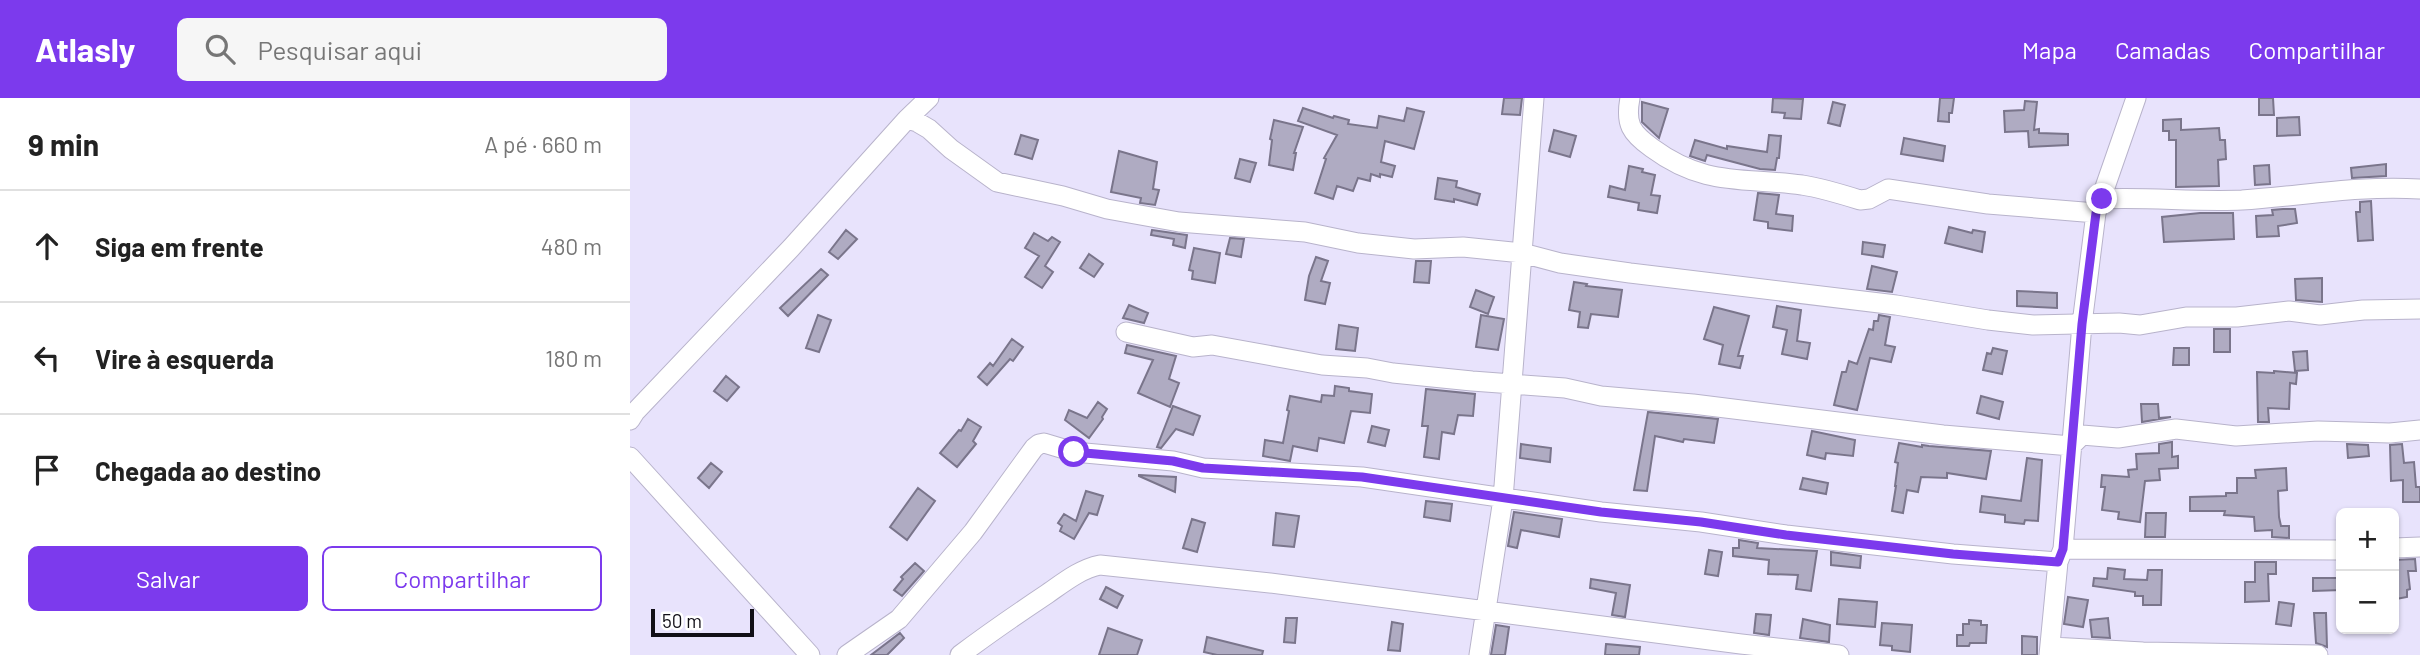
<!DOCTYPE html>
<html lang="pt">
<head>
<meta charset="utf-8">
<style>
	body { margin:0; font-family:Barlow,sans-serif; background:#f6f6f6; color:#222 }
	.controls { position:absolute; right:21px; bottom:21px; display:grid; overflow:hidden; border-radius:10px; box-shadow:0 2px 5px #0004 }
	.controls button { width:63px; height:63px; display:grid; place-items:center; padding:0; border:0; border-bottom:2px solid #e0e0e0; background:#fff; color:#222; font:35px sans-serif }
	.scale { position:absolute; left:21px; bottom:18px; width:103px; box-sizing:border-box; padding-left:7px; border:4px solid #110f17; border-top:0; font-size:19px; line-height:24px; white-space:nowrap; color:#110f17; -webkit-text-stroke:5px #fff; paint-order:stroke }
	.stop { position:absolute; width:21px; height:21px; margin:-16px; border:5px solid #7c3aed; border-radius:50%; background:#fff }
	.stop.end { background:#7c3aed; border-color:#fff; box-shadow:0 2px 7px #0008 }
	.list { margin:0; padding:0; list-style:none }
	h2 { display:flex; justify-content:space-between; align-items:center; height:91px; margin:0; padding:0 28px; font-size:30px }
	h2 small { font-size:23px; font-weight:400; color:#767676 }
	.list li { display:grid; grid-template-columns:46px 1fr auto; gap:21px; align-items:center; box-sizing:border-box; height:112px; padding:0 28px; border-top:2px solid #e0e0e0 }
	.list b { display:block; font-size:26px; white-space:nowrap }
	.list em { font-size:23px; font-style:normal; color:#767676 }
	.actions { display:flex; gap:14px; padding:21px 28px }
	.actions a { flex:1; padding:16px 0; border:2px solid #7c3aed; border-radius:10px; text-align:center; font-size:24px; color:#7c3aed }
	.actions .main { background:#7c3aed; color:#fff }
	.icon { flex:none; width:38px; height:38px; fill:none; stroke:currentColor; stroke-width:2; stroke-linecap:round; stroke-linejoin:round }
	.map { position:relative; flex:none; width:1790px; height:557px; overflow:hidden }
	header { display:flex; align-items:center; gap:42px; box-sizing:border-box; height:98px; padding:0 35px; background:#7c3aed; color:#fff }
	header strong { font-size:33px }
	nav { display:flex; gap:38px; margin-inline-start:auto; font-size:24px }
	.search { width:490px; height:63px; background:#f6f6f6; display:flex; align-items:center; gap:18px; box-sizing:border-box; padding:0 24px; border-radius:10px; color:#767676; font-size:26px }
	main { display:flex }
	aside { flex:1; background:#fff }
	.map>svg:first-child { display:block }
</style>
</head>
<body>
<header>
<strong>Atlasly</strong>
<div class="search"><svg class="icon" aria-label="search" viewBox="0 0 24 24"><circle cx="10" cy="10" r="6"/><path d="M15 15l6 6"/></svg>Pesquisar aqui</div>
<nav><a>Mapa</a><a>Camadas</a><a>Compartilhar</a></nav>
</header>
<main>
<aside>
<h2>9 min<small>A pé · 660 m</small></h2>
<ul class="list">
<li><svg class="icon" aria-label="ahead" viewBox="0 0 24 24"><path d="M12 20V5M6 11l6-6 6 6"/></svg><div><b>Siga em frente</b></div><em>480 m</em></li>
<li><svg class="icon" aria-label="left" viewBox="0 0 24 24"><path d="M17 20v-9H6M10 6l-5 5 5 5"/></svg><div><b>Vire à esquerda</b></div><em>180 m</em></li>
<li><svg class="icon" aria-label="arrive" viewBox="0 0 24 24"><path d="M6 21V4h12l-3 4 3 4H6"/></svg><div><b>Chegada ao destino</b></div></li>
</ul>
<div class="actions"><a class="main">Salvar</a><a>Compartilhar</a></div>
</aside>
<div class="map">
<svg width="1790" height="557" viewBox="0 0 1790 557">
	<rect width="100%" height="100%" fill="#e8e3fc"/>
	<!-- building -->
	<path fill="#afabc2" stroke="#7a758b" stroke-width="2" d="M874,0H892L890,17L872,16Z
		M1143,0L1173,1L1171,21L1154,20L1155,15L1142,14Z
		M1310,0H1324L1322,15H1319V24L1308,23Z
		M1629,0H1643L1644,17H1629Z
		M1395,3L1407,4L1404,32L1409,31V35L1438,36V47L1399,49L1398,33L1375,34L1374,13L1394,12Z
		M1012,4L1038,11L1029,40L1012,24Z
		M1203,4L1215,7L1210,28L1198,25Z
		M673,10L703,20L704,18L719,22L718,26L747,30L749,18L774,23L777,10L794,14L784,51L755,43L751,64L765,68L762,79L750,76V79L741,76L740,83L728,80L723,93L707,88L703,101L685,95L696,61L694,60L707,37L668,23Z
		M1669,19L1670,37L1647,38V20Z
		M1551,21V32L1589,30L1590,42H1595L1596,61L1588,62L1589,88L1546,89V42H1539V33H1533V22Z
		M644,22L673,29L664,55H666L663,72L639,67L642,42L640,41Z
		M924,32L946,38L940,59L919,53Z
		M391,37L408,42L402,61L385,56Z
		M1139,37L1151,38L1149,60H1147L1145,72L1130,71L1077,57L1075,63L1060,58L1065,42L1097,51V48L1137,54Z
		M1274,40L1315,48L1313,63L1271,56Z
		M489,53L527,64L523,91L529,92L525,107L510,105L511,100L481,94Z
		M610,61L626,65L620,84L605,80Z
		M1756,66V78L1722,80L1721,70Z
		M1639,67L1640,86L1625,87L1624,68Z
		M999,68L1013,71L1012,74L1025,77L1021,97L1030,98L1027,115L1008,112L1009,105L978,99L980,88L995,92Z
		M808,80L827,83L826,89L850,96L847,107L824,101V104L805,101Z
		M1128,95L1149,97L1146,116L1163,118L1162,133L1138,130V124L1124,122Z
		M1741,103L1743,142L1728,143L1726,114H1730V104Z
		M1653,111H1665L1667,125L1648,128L1649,138L1627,139L1626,118L1643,117L1642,112Z
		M1570,115H1603L1604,141L1534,144L1532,119Z
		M1319,129L1342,135L1343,132L1355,134L1352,154L1315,145Z
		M216,132L227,141L208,161L199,154Z
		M522,132L557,137L555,150L543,147L544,141L521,137Z
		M404,135L418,143L422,139L430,144L415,168L423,174L412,190L395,179L409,158L395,150Z
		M600,140L614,141L611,159L596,156Z
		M1233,144L1255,147L1253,159L1232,156Z
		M564,150L590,155L585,185L562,181L563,173L559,172Z
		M459,156L473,166L464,179L450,170Z
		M686,159L698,163L691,183L700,185L695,206L675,202L679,178Z
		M786,163H801L799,185L784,184Z
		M1242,168L1267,174L1262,194L1237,191Z
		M191,171L198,177L158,218L150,210Z
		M1692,180V204L1666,202L1665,181Z
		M944,184L957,186L956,188L992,192L988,219L961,216L958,230L948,229L950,214L939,212Z
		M846,192L864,199L858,216L840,209Z
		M1387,193L1427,195V210L1387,208Z
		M499,207L518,215L514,225L493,220Z
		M1147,208L1171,212L1167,243L1180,245L1177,261L1152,256L1157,232L1143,229Z
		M1084,209L1119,218L1108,258H1113L1110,270L1089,266L1093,247L1074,241Z
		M188,217L201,222L189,254L176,250Z
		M851,217L874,221L868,252L846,249Z
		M1249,217L1260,219L1255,247L1265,249L1261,264L1240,260L1227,312L1204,307L1212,274H1216L1219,263L1227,266L1239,231L1243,232L1244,223H1248Z
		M709,227L728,230L725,253L706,251Z
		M1584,231H1600V254H1584Z
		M382,241L393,249L383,263L380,261L357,287L348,279L360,265L363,268Z
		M497,247L546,258L539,281L549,285L540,309L508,295L523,262L495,255Z
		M1363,250L1377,253L1372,276L1353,272L1357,255L1361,256Z
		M1544,250H1559V267H1543Z
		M1677,253L1678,272L1665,273L1663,254Z
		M1644,273L1667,275L1666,286L1660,285L1659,311L1638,310L1639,324H1628L1627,274L1644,275Z
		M96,278L109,289L97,303L84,293Z
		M705,288L719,290V293L742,296L740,315L721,313L714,345L689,340L687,353L663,348L660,363L633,358L635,342L653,345L659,313L657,312L660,298L691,304L692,297L704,298Z
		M796,291L845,296L843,318L828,317L824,336L812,334L809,361L794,359L798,328H792Z
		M1351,298L1373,304L1369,321L1347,315Z
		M468,304L477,311L472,319L473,321L459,340L435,322L439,312L457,320Z
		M1511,306H1528L1529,320L1541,319L1512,324Z
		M543,308L570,318L563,337L546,331L531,350L527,349Z
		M1018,314L1088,321L1084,345L1054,341L1053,344L1025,338L1017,393L1004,392Z
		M338,321L351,329L343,343L346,346L327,369L310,355L329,332L331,333Z
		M742,328L759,332L755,348L738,344Z
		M1182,333L1225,342L1223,358L1196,355L1195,361L1177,357Z
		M1542,344V359L1548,358V370L1529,371L1530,382L1515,383L1510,424L1488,421L1489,414L1472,412L1475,389H1471L1472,377L1499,379L1498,372L1507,371L1506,356L1529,355V346Z
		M1269,345L1292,349V347L1299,348L1361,353L1356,381L1317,375V380L1291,379L1288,394L1277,392L1273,415L1262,413L1266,388H1265L1268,365L1265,364Z
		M891,346L921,350L920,364L890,360Z
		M1717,346L1738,347L1739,358L1718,360Z
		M1772,346L1774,365L1784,364L1786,389H1790V404H1773V382L1761,383L1760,347Z
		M1397,360L1412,362L1408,423L1395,422L1394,426L1375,424V417L1350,414L1352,398L1391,403Z
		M81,365L92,374L79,390L68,380Z
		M1656,370L1657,392L1648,393L1649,419L1651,428H1659V440L1642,439V432L1625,433L1624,419L1594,417L1595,413H1560V399L1596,398V395H1607V380H1626L1625,372Z
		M509,377L546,379L545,394L509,378Z
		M1173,380L1198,385L1196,396L1170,391Z
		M288,390L305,403L277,442L260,429Z
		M456,393L473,398L467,417L459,415L444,441L430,433L432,428L428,425L434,416L446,423Z
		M796,403L822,406L820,423L794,419Z
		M884,414L932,421L929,439L891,432L887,450L878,448Z
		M646,415L669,418L664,449L643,447Z
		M1516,415H1536L1535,439H1515Z
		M562,421L575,425L567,454L553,450Z
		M1109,442L1128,445L1127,450L1187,453L1181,493L1166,491L1168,477L1138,476L1139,462L1103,458V450H1109Z
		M1079,452L1092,454L1088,478L1075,476Z
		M1201,454L1231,458L1230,470L1201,467Z
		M1785,461L1786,473H1778L1780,491L1777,492V499L1766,501L1764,462Z
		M1625,464H1646V476H1638L1639,503L1615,504V484H1625Z
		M285,465L294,473L272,498L264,492L273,481L271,479Z
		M1478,470L1495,472L1494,481L1517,482L1518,472H1532L1531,507H1513V498H1505V494L1463,488L1464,480L1477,481Z
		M1683,480H1711V492L1683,493Z
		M961,481L1000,487L995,519L982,517L986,495L960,490Z
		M476,489L493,498L487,510L470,501Z
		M1438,499L1458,502L1453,529L1434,526Z
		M1209,501L1247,504L1245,529L1207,526Z
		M1649,504L1664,506L1661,528L1646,526Z
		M1684,515H1696L1697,549L1686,545Z
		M1126,516L1141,517L1139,537L1124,535Z
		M656,520H667L665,545L654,544Z
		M1478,520L1480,540L1462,539L1460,522Z
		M1173,521L1200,527L1199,544L1170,540Z
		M1339,522L1351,523V527H1357L1356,545H1340L1339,548H1327V537H1333V526H1339Z
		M762,524L773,526L770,553L758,552Z
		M1252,525L1282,527L1280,554L1262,552V548L1250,547Z
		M866,527L879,529L875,557H861Z
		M478,530L512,542L507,557H469Z
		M270,535L274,540L257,557H241Z
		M1392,538L1407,539V557H1392Z
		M577,539L633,553L632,557H587L574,554Z
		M976,546L1010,549L1009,557H975Z"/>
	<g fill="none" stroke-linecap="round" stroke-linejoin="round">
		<defs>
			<path id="minor" d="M1000,0C995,26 1001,35 1022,50C1075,89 1112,79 1172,87C1191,90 1211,96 1230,102L1239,101L1258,91L1358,106L1466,115
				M277,21L287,24L299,31L321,51L367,84L433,98L477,111L549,124L675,134L728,145L784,151L833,149L892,155L930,165L1000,175L1266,207L1358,222L1403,227L1489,225L1510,227L1556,219H1607L1659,213L1690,217L1733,212L1790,211
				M1472,101C1519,99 1565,104 1612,102C1672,98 1730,87 1790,91
				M496,234L563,249L582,247L692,267L737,270L763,275L842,283L935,290L971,298L1063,306L1313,337L1441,348L1452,337L1488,340L1546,331L1606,338L1688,333L1760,335L1790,332
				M0,322L5,314L161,150L277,21L299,0
				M0,359L180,557
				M1764,450L1790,449
				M1433,451L1711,452
				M1421,549L1513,554L1688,557
				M217,557L269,521L343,434L404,350L409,346L414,345L444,354L543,363L573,370L732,379L971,414L1071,424L1156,437L1323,456L1428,464
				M330,557C358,536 387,516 417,496C433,485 450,471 470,467L640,485L1111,546L1209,557
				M849,557L873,401L904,0
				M1419,557L1428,464L1433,451L1452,226L1466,115L1506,0"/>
		</defs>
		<!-- minor casing -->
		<use href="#minor" stroke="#b8b3cb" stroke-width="21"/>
		<!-- minor -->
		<use href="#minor" stroke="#fff" stroke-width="19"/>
	</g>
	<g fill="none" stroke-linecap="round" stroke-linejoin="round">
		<!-- route -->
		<path stroke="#7c3aed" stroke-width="9" d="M444,354L543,363L573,370L732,379L971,414L1071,424L1156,437L1323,456L1428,464L1433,451L1452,226L1466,115L1472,101"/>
	</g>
</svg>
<div class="controls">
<button>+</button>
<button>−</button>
</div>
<div class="scale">50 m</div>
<div class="stop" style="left:444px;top:354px"></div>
<div class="stop end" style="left:1472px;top:101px"></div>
</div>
</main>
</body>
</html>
